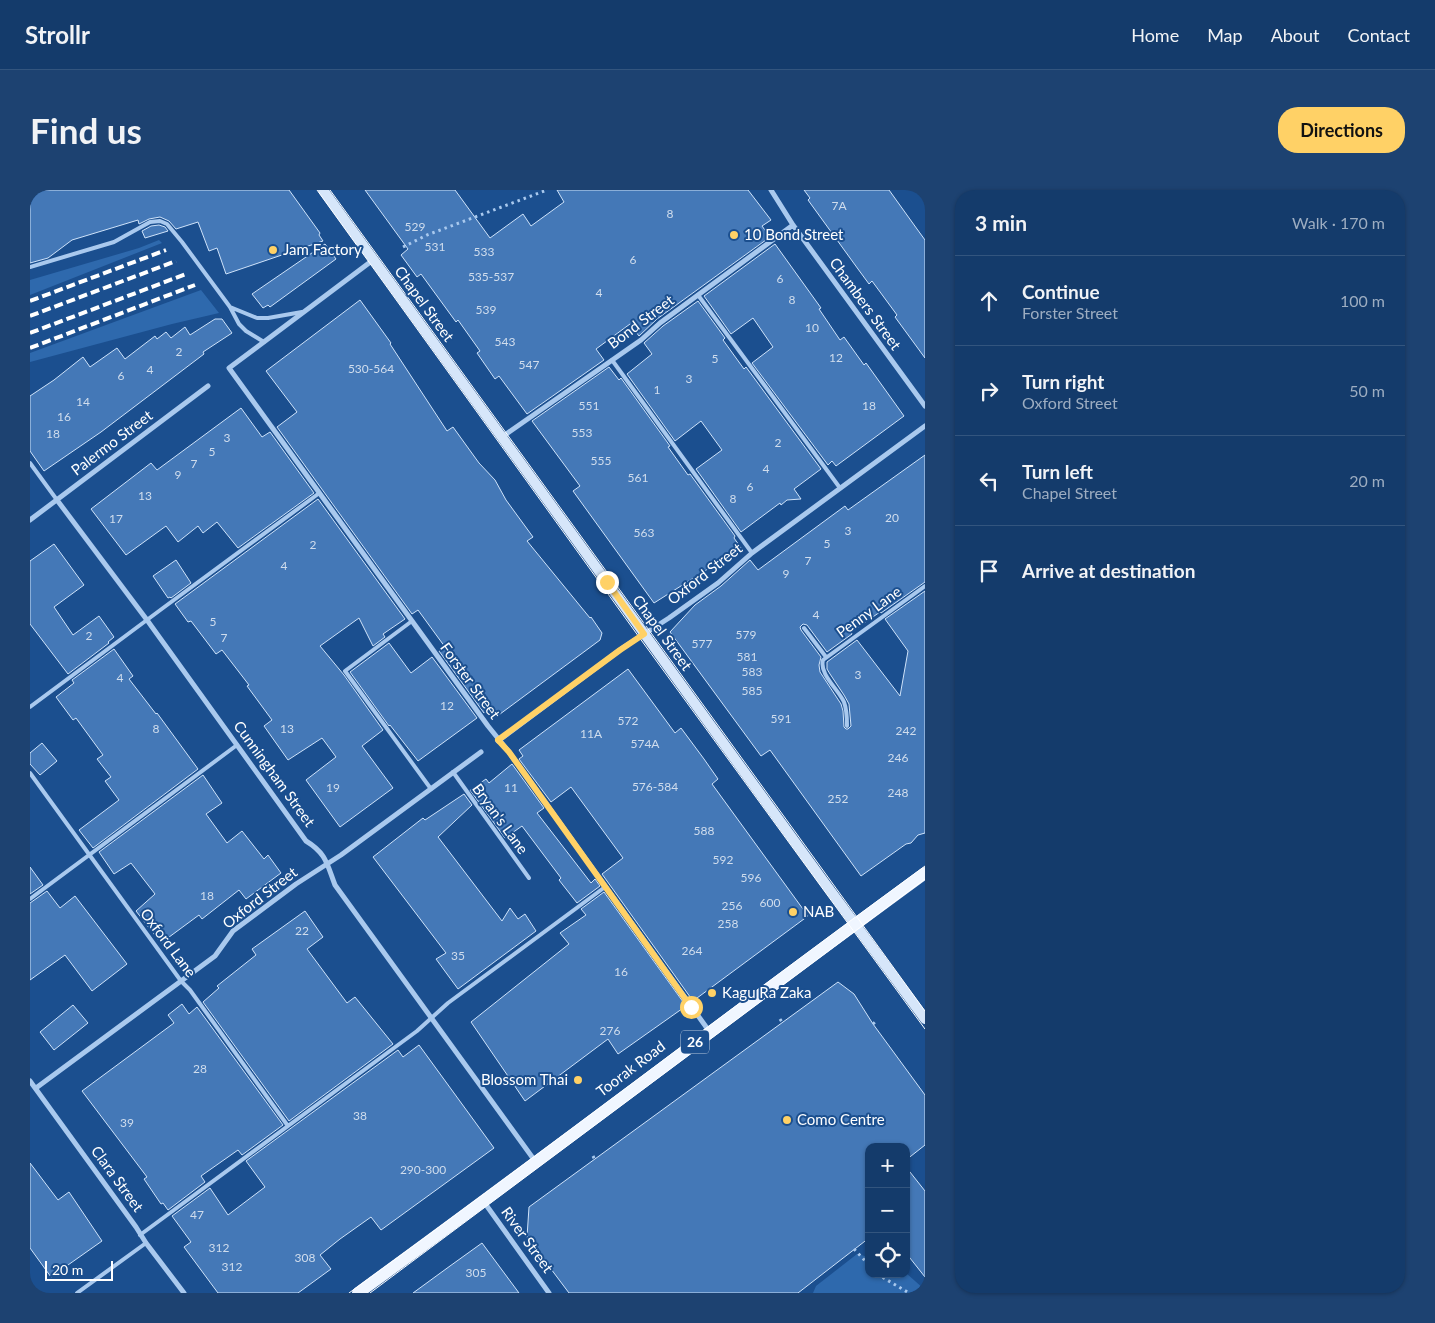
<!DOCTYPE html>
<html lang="en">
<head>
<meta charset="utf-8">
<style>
	body { margin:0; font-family:Lato,sans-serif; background:#1d4271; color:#f1f3f6 }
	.controls { position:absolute; right:15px; bottom:15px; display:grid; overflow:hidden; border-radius:10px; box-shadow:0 1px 4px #0004 }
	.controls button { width:45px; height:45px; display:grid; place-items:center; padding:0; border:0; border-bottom:1px solid #33557e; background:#143b6b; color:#f1f3f6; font:25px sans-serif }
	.scale { position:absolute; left:15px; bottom:12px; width:68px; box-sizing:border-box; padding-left:5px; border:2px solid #fff; border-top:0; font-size:14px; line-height:18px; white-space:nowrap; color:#fff; -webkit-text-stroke:4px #1b4f8f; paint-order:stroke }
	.stop { position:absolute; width:15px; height:15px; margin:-11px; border:4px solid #ffd166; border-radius:50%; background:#fff }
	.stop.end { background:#ffd166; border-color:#fff; box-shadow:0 1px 5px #0008 }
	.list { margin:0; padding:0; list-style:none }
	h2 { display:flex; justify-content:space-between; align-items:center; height:65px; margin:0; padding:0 20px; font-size:21px }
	h2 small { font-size:16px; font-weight:400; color:#9dadc1 }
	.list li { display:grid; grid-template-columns:32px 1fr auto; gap:15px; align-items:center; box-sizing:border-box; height:90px; padding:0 20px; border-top:1px solid #33557e }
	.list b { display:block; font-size:19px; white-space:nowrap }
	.list p { margin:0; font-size:16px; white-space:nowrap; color:#9dadc1 }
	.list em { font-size:16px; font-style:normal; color:#9dadc1 }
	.icon { flex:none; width:28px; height:28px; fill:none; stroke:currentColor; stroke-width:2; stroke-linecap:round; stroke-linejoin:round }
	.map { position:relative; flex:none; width:895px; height:1103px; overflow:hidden; border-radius:20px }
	header { display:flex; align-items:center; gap:30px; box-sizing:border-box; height:70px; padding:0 25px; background:#143b6b; border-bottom:1px solid #33557e }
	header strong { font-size:24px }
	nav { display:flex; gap:28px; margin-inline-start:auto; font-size:18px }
	.intro { display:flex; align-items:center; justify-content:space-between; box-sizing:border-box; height:120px; padding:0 30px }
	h1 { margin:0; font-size:35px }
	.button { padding:12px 22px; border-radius:20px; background:#ffd166; color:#111; font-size:18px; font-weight:700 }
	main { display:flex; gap:30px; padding:0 30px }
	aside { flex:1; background:#143b6b; border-radius:20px; box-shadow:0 1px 4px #0004 }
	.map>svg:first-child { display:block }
</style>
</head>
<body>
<header>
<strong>Strollr</strong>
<nav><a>Home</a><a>Map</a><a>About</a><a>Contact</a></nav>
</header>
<div class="intro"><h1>Find us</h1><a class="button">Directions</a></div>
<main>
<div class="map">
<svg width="895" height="1103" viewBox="0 0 895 1103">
	<rect width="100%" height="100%" fill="#1b4f8f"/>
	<!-- green -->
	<path fill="#2e69ad" d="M129,50L132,53L0,105V90L109,58Z
		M171,100L189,123L142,134L0,172V163Z
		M827,1064L839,1067V1084H876V1083L894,1099L895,1103H783L786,1096Z"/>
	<!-- building -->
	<path fill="#4478b7" stroke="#cfe3fa" d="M0,0H259L290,43L289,45L293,51L196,84L187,58L179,61L168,32L146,39L139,31L130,27L119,29L109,34L108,30L42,50L18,68L0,73Z
		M335,0H425L460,48L493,24L501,36L534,12L527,0H718L741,30L732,36L740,47L627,129L609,146L600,134L566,159L574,170L497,224L469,186L465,189L447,163L450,161L428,130L426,132L391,84L387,87L371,65L378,59Z
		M774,0H859L887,39L895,50V168L865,127L867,125L842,91L839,94L828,79L778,10L780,8Z
		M129,35L135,37L138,41L115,48L112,41L121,36Z
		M295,54L306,69L240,117L238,115L233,118L222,104Z
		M745,54L791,118L789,119L810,150L814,147L834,175L836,173L874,226L806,276L802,271L798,275L722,173L743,157L723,128L701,144L674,106Z
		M330,110L361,153L360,154L417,241L423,237L449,273L465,290L476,310L503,347L497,351L560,428L561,427L572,443L570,450L466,527L460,518L454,523L409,461L415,457L388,420L382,424L247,237L267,222L236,181Z
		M668,111L695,148L693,150L714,179L716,177L791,279L764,299L771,309L757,310L751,315L750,313L711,342L666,279L692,260L671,231L645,251L597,184L622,164L614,153L633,136Z
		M185,129H192L202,143L173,162L174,164L71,242L14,281L0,261V206L24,190L53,167L60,177L87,158L95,169L125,146L127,149L136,142L141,148L155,137L160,145Z
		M579,177L589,190L591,188L640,256L638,257L658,285L660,284L705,346L704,348L711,358L624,413L543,301L550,296L502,231Z
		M211,218L232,247L240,242L284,303L208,358L187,332L173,343L168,336L148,352L136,336L96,365L61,319L121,273L127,280Z
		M895,265V392L851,423L850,422L821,442L822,444L797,462L777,435L773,434L770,437L771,440L791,467L789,475L790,482L811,514L813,521L814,537L816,539H818L821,536L819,514L814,505L800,484L797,479V472L827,450L870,506L878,461L855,429L895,401V643L888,645L881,653L876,654L831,686L740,560L731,566L640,442L665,415L691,396L720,370L728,380L815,316L818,320Z
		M288,309L375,429L353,444L355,447L343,456L329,428L290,456L314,485L353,540L332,556L363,598L310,637L276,590L306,567L292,548L258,570L234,536L242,530L217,496L219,495L192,460L186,464L161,431L158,432L145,414Z
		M24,354L54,395L24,417L43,445L69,426L84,447L78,452L79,453L38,484L0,434V371Z
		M146,370L161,393L141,408L140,407L138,408L123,386Z
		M359,453L381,483L402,467L447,528L388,571L360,535L359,536L320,482Z
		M84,459L103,486L99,489L126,524L127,523L168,579L63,658L49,640L89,610L75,591L81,587L67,569L73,565L46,528L43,530L26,507L44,493L42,490Z
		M598,479L645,543L651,538L674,569L688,589L682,594L778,726L663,811L572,684L593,668L541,597L521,612L489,569L493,566L489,560Z
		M12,553L27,571L10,585L0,574V563Z
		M482,574L514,618L507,623L561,693L565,689L570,696L547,713L529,690L531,688L492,636L475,648L440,600L456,589L459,593Z
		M173,585L192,613L176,624L197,653L212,641L234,669L238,665L251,683L216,709L209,700L172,729L169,725L131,753L106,721L125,704L101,673L84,684L69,662Z
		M434,604L442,615L408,647L472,731L480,718L488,729L495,724L506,741L428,799L406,769L416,763L343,667L393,628L395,630Z
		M0,677L13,695L0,704Z
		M17,701L30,718L45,706L97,774L62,801L35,765L0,790V713Z
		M574,702L656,816L588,864L578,849L495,911L441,832L539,754L530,743L556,725L551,719Z
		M275,721L293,747L277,759L317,813L325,807L363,854L259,931L173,812L189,798L187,796L226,765L222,759Z
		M808,792L824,804L843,834L895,905V955L876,970V957H839V1048L768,1103H539L497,1047L499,1017Z
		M152,814L159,824L167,817L253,935L212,965L208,960L171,986L175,992L138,1020L133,1013L131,1014L114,989L117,987L52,901L144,833L138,825Z
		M43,815L58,833L24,860L10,842Z
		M389,855L464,958L351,1040L341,1027L310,1049L290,1065L301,1079L268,1103H188L154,1057L161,1052L142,1026L180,998L198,1025L235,997L216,971L368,860L373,867Z
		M0,973L28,1010L39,1002L72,1051L21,1087L0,1058Z
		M876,977L895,1001V1087L876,1063Z
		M452,1053L489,1103H383L420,1076Z"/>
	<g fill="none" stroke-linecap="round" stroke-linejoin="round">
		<!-- path -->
		<path stroke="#a9c9ee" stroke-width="3" stroke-dasharray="2.5 4" stroke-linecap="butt" d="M373,57L397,45L517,0
			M750,829L752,832
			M843,834L846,831
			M563,966L565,970
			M824,1059L839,1075
			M847,1084L879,1103"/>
		<!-- lane -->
		<path stroke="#a9c9ee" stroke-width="4" d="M0,77L84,52L120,32L130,31L137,34L152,52L200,117L209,134L216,141L234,152
			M668,105L810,298
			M200,117L227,128H238L272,122
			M582,170L722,363
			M0,273L27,310
			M382,431L315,481L401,599
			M774,438L796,467
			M0,517L133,418L288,304
			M817,536C817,527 817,520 814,512C808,499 789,484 793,470L895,396
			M423,582L499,688
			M0,583L151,791L160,800L258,936
			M0,709L207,555
			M110,1045L387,841L418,813L575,697
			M47,1103L116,1053"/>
		<!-- street -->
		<path stroke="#a9c9ee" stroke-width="5" d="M741,0L763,35L895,216
			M343,70L199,178L458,536L479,562L679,841
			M472,247L611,150L630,133L763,35
			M27,310L117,430L276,651C296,663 297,674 305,695L505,971
			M0,330L178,196
			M468,551L594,457L639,428L688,393L722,363L895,236
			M0,891L106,1037L116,1053L154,1103
			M6,898L185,766L203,741L266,694L311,665L451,562
			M454,1012L519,1103"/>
		<!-- secondary -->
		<path stroke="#d6e6fa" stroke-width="10" d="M293,0L794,692L895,829"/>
		<!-- primary -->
		<path stroke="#f0f6ff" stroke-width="12" d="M328,1103C518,965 705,822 895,683"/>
		<!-- tram -->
		<path stroke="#fff" stroke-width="1" d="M287,0L609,447L895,839
			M300,0L895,821
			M319,1103C512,963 702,817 895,676
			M340,1103L895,689"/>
		<!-- rail -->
		<path stroke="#fff" stroke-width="4" stroke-dasharray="9 4" stroke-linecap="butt" d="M0,111L136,60
			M0,126L146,71
			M0,143L156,84
			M0,158L165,95"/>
	</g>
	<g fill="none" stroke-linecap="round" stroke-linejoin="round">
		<!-- route -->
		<path stroke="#ffd166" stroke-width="6" d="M577,392L614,444L590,460L468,550L479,562L661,817"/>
	</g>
	<!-- markers -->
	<g fill="#ffd166" stroke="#1b4f8f" stroke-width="2">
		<circle cx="704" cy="45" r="5"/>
		<circle cx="243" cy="60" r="5"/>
		<circle cx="763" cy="722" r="5"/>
		<circle cx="682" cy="803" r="5"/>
		<circle cx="548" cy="890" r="5"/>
		<circle cx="757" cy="930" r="5"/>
	</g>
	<g text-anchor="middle" stroke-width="4" stroke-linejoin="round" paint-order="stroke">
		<!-- number labels -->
		<g font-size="12" fill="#d0dded">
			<text x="809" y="20">7A</text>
			<text x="640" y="28">8</text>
			<text x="385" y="41">529</text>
			<text x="405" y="61">531</text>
			<text x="454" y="66">533</text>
			<text x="603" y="74">6</text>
			<text x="461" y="91">535-537</text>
			<text x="750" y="93">6</text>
			<text x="569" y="107">4</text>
			<text x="762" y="114">8</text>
			<text x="456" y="124">539</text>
			<text x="782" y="142">10</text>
			<text x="475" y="156">543</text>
			<text x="149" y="166">2</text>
			<text x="806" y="172">12</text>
			<text x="685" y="173">5</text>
			<text x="499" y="179">547</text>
			<text x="341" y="183">530-564</text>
			<text x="120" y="184">4</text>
			<text x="91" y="190">6</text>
			<text x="659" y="193">3</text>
			<text x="627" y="204">1</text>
			<text x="53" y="216">14</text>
			<text x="559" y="220">551</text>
			<text x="839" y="220">18</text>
			<text x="34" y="231">16</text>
			<text x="552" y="247">553</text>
			<text x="23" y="248">18</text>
			<text x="197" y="252">3</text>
			<text x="748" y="257">2</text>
			<text x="182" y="266">5</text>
			<text x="571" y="275">555</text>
			<text x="164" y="278">7</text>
			<text x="736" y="283">4</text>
			<text x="148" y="289">9</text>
			<text x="608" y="292">561</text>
			<text x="720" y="301">6</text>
			<text x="115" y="310">13</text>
			<text x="703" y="313">8</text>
			<text x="862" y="332">20</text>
			<text x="86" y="333">17</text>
			<text x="818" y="345">3</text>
			<text x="614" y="347">563</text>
			<text x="797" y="358">5</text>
			<text x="283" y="359">2</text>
			<text x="778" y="375">7</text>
			<text x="254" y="380">4</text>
			<text x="756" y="388">9</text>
			<text x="786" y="429">4</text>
			<text x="183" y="436">5</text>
			<text x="716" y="449">579</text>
			<text x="59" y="450">2</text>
			<text x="194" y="452">7</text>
			<text x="672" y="458">577</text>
			<text x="717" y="471">581</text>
			<text x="722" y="486">583</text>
			<text x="828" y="489">3</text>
			<text x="90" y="492">4</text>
			<text x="722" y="505">585</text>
			<text x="417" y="520">12</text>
			<text x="751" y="533">591</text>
			<text x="598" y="535">572</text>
			<text x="126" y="543">8</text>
			<text x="257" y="543">13</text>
			<text x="876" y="545">242</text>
			<text x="561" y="548">11A</text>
			<text x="615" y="558">574A</text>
			<text x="868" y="572">246</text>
			<text x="625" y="601">576-584</text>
			<text x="303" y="602">19</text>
			<text x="481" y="602">11</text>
			<text x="868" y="607">248</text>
			<text x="808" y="613">252</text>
			<text x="674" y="645">588</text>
			<text x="693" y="674">592</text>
			<text x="721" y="692">596</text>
			<text x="177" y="710">18</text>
			<text x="740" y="717">600</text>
			<text x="702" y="720">256</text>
			<text x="698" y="738">258</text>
			<text x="272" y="745">22</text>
			<text x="662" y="765">264</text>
			<text x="428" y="770">35</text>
			<text x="591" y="786">16</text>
			<text x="580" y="845">276</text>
			<text x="170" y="883">28</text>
			<text x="330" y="930">38</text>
			<text x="97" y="937">39</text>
			<text x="393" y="984">290-300</text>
			<text x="167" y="1029">47</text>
			<text x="189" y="1062">312</text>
			<text x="275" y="1072">308</text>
			<text x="202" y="1081">312</text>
			<text x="446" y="1087">305</text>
		</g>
		<!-- shield labels -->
		<rect fill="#1b4f8f" stroke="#bbcadd" stroke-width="1" x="651" y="840.5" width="28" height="23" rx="4"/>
		<g font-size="14" font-weight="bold" fill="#fff">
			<text x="665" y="857">26</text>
		</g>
		<!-- poi labels -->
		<g font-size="15" fill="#fff" stroke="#1b4f8f" text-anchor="start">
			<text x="714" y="50">10 Bond Street</text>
			<text x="253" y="65">Jam Factory</text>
			<text x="773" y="727">NAB</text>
			<text x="692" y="808">Kagu Ra Zaka</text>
			<text x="538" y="895" text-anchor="end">Blossom Thai</text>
			<text x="767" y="935">Como Centre</text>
		</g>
		<!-- street labels -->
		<g font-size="15" fill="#fff" stroke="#1b4f8f">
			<text transform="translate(394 114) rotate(54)" y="5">Chapel Street</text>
			<text transform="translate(835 114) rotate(54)" y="5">Chambers Street</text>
			<text transform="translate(611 132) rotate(-37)" y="5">Bond Street</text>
			<text transform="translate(82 253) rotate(-37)" y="5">Palermo Street</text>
			<text transform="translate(675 384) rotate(-38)" y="5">Oxford Street</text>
			<text transform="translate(839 422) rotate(-36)" y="5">Penny Lane</text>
			<text transform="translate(632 443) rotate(54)" y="5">Chapel Street</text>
			<text transform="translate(440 491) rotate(54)" y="5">Forster Street</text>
			<text transform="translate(244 584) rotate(54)" y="5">Cunningham Street</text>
			<text transform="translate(470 629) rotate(54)" y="5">Bryan's Lane</text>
			<text transform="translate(230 708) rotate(-38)" y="5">Oxford Street</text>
			<text transform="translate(138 753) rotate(53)" y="5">Oxford Lane</text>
			<text transform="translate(601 879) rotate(-37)" y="5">Toorak Road</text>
			<text transform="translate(87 989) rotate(54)" y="5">Clara Street</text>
			<text transform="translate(497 1050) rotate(54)" y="5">River Street</text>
		</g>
	</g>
</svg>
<div class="controls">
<button>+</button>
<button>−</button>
<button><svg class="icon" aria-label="locate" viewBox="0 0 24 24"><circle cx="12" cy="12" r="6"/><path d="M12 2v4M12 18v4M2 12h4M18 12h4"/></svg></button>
</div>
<div class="scale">20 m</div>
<div class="stop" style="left:661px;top:817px"></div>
<div class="stop end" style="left:577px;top:392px"></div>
</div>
<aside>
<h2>3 min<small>Walk · 170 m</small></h2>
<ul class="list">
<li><svg class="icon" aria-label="ahead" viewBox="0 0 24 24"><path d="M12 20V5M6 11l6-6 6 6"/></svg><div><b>Continue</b><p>Forster Street</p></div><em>100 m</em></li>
<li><svg class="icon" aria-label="right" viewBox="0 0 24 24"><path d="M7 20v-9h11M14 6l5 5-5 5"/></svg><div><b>Turn right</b><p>Oxford Street</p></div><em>50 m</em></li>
<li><svg class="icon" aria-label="left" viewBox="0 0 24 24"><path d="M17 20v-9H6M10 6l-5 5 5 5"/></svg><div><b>Turn left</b><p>Chapel Street</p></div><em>20 m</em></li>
<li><svg class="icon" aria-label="arrive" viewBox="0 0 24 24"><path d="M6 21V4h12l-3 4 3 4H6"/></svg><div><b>Arrive at destination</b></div></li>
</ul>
</aside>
</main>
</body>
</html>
